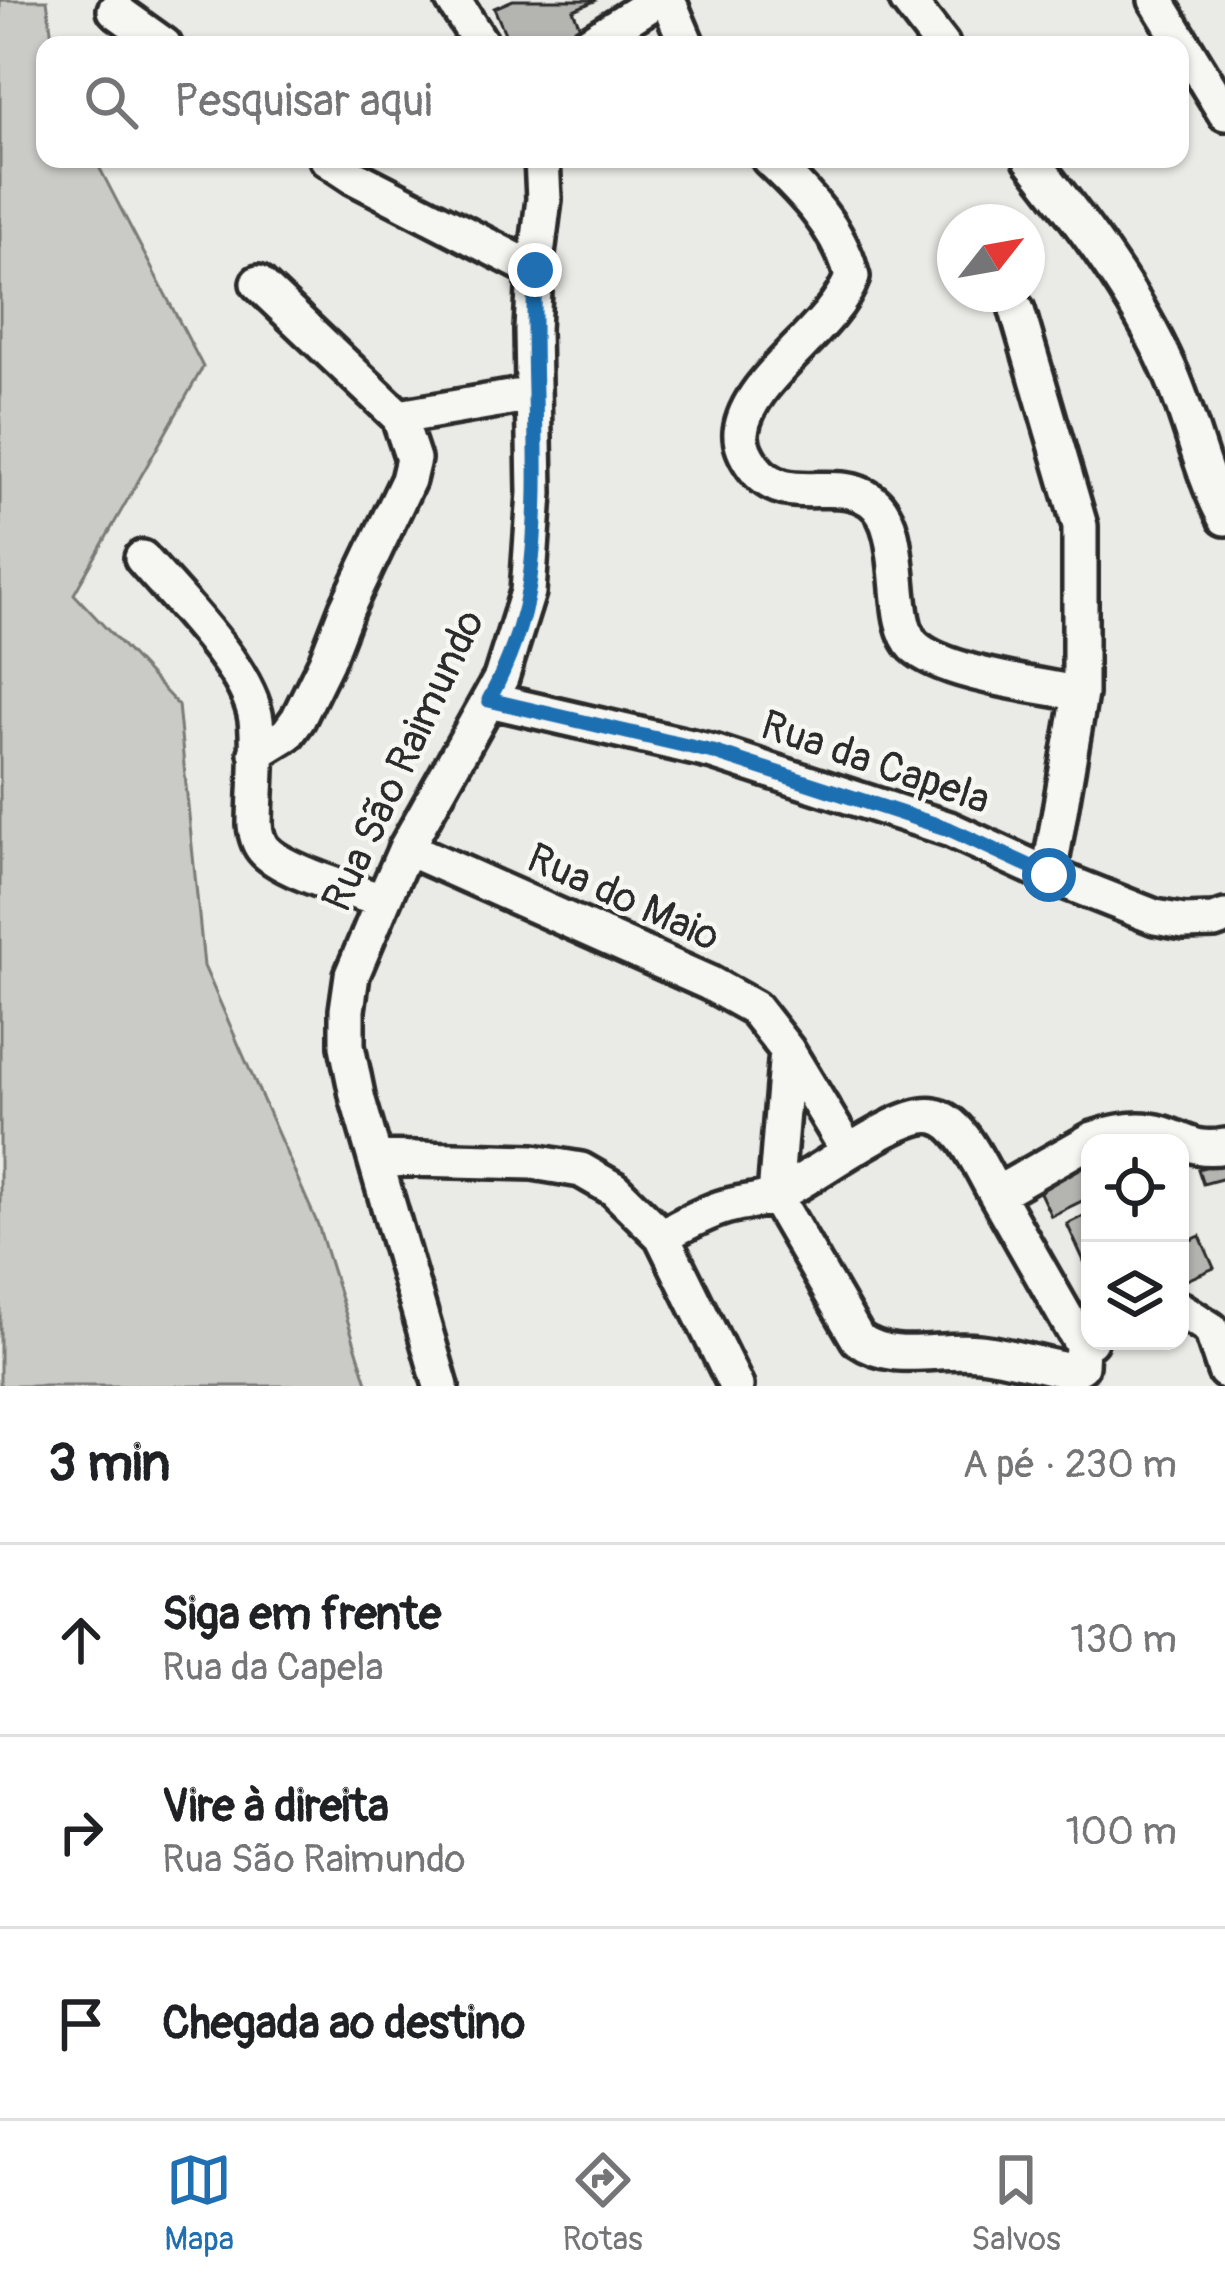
<!DOCTYPE html>
<html lang="pt">
<head>
<meta charset="utf-8">
<style>
	body { margin:0; font-family:Pangolin,sans-serif; background:#f2f2f2; color:#202124 }
	.controls { position:absolute; right:36px; bottom:36px; display:grid; overflow:hidden; border-radius:24px; box-shadow:0 3px 9px #0004 }
	.controls button { width:108px; height:108px; display:grid; place-items:center; padding:0; border:0; border-bottom:3px solid #e0e0e0; background:#fff; color:#202124; font:60px sans-serif }
	.compass { position:absolute; left:937px; top:204px; width:108px; height:108px; border-radius:50%; background:#fff; box-shadow:0 3px 9px #0004; rotate:59deg }
	.stop { position:absolute; width:36px; height:36px; margin:-27px; border:9px solid #1f6fb2; border-radius:50%; background:#fff }
	.stop.end { background:#1f6fb2; border-color:#fff; box-shadow:0 3px 12px #0008 }
	.list { margin:0; padding:0; list-style:none }
	h2 { display:flex; justify-content:space-between; align-items:center; height:156px; margin:0; padding:0 48px; font-size:51px }
	h2 small { font-size:39px; font-weight:400; color:#757577 }
	.list li { display:grid; grid-template-columns:78px 1fr auto; gap:36px; align-items:center; box-sizing:border-box; height:192px; padding:0 48px; border-top:3px solid #e0e0e0 }
	.list b { display:block; font-size:45px; white-space:nowrap }
	.list p { margin:0; font-size:39px; white-space:nowrap; color:#757577 }
	.list em { font-size:39px; font-style:normal; color:#757577 }
	.icon { flex:none; width:66px; height:66px; fill:none; stroke:currentColor; stroke-width:2; stroke-linecap:round; stroke-linejoin:round }
	.map { position:relative; flex:none; width:1225px; height:1386px; overflow:hidden }
	.search { position:absolute; background:#fff; box-shadow:0 3px 9px #0004; left:36px; right:36px; top:36px; height:132px; display:flex; align-items:center; gap:30px; box-sizing:border-box; padding:0 42px; border-radius:24px; color:#757577; font-size:45px }
	.sheet { height:732px; background:#fff }
	nav { display:flex; justify-content:space-around; align-items:center; box-sizing:border-box; height:168px; border-top:3px solid #e0e0e0; background:#fff; font-size:33px; color:#757577 }
	nav a { display:grid; justify-items:center; gap:6px }
	nav .on { color:#1f6fb2 }
	.map>svg:first-child { display:block }
</style>
</head>
<body>
<div class="map">
<svg width="1225" height="1386" viewBox="0 0 1225 1386">
	<rect width="100%" height="100%" fill="#eaeae6"/>
	<filter id="ink" filterUnits="userSpaceOnUse"><feTurbulence type="fractalNoise" baseFrequency=".00833" numOctaves="2"/><feDisplacementMap in="SourceGraphic" scale="24" xChannelSelector="R" yChannelSelector="G"/><feConvolveMatrix kernelMatrix="1 2 1 2 8 2 1 2 1" color-interpolation-filters="sRGB"/></filter>
	<g filter="url(#ink)">
		<!-- green -->
		<path fill="#cacac7" stroke="#7a7a79" stroke-width="3" d="M0,0H47L53,45H45V159H95L203,367L74,594L178,705L204,966L318,1225L368,1386H0Z"/>
		<!-- building -->
		<path fill="#b4b4b1" stroke="#2b2b2b" stroke-width="3" d="M513,0H597L573,10L580,27L559,38L541,45H510L494,8Z
			M1090,1156V1197L1051,1216L1034,1180Z
			M1225,1161V1178L1203,1184L1198,1169Z
			M1090,1213V1274L1067,1224Z
			M1200,1236L1214,1268L1180,1283V1245Z"/>
		<g fill="none" stroke-linecap="round" stroke-linejoin="round">
			<defs>
				<path id="street" d="M453,0L482,45
					M668,0L687,45
					M907,0L942,45
					M1156,0L1225,113
					M115,10L164,45
					M586,45L657,0
					M327,159L354,177L535,270
					M769,159C804,192 840,229 852,277C832,332 747,378 741,432C740,444 746,456 753,466C785,510 834,474 871,500C909,527 887,620 914,646C944,674 1038,685 1080,694
					M1031,159C1083,225 1135,292 1169,369C1191,418 1200,470 1225,518
					M1017,310L1080,526V694L1049,875
					M399,417L533,394
					M142,558C175,597 250,670 256,720C260,753 255,791 255,825C256,835 258,844 265,851C285,872 354,891 383,901
					M489,700L713,752L949,829L1049,875L1155,917L1184,922L1214,921L1225,917
					M256,753L287,734L298,719L326,662L347,608L408,480L413,459L399,417L258,283
					M406,848L709,983L754,1008L787,1050L848,1151
					M787,1050L775,1196L858,1339C895,1365 937,1347 979,1352C1010,1355 1041,1366 1072,1371L1081,1366L1082,1345L1090,1341
					M377,1158L533,1162L581,1170L614,1189L662,1236C681,1226 700,1215 721,1208C739,1202 759,1202 776,1195C810,1181 900,1109 934,1116C962,1120 982,1171 996,1194L1093,1139C1112,1133 1131,1128 1151,1131C1181,1135 1189,1153 1225,1146
					M996,1194L1082,1345
					M662,1236L736,1386
					M1180,1309L1211,1329
					M1211,1329L1225,1371
					M441,1386L358,1100L347,1046V1010L352,975L383,901L406,848L501,678L528,592L535,493L532,330L535,270L544,199L542,159"/>
			</defs>
			<!-- street casing -->
			<use href="#street" stroke="#2b2b2b" stroke-width="42"/>
			<!-- street -->
			<use href="#street" stroke="#f6f6f2" stroke-width="33"/>
		</g>
	</g>
	<g fill="none" stroke-linecap="round" stroke-linejoin="round" filter="url(#ink)">
		<!-- route -->
		<path stroke="#1f6fb2" stroke-width="15" d="M535,270C530,375 544,482 529,586C523,624 507,666 489,700L713,752L949,829L1049,875"/>
	</g>
	<g text-anchor="middle" stroke-width="9" stroke-linejoin="round" paint-order="stroke">
		<!-- street labels -->
		<g font-size="42" fill="#2b2b2b" stroke="#f6f6f2">
			<text transform="translate(402 760) rotate(-65)" y="15">Rua São Raimundo</text>
			<text transform="translate(876 761) rotate(19)" y="15">Rua da Capela</text>
			<text transform="translate(624 896) rotate(24)" y="15">Rua do Maio</text>
		</g>
	</g>
</svg>
<div class="controls">
<button><svg class="icon" aria-label="locate" viewBox="0 0 24 24"><circle cx="12" cy="12" r="6"/><path d="M12 2v4M12 18v4M2 12h4M18 12h4"/></svg></button>
<button><svg class="icon" aria-label="layers" viewBox="0 0 24 24"><path d="M12 4l9 5-9 5-9-5zM3 14l9 5 9-5"/></svg></button>
</div>
<svg class="compass" viewBox="-18 -18 36 36"><path d="M0-13l5 13h-10z" fill="#e53935"/><path d="M0 13l5-13h-10z" fill="#757577"/></svg>
<div class="stop" style="left:1049px;top:875px"></div>
<div class="stop end" style="left:535px;top:270px"></div>
<div class="search"><svg class="icon" aria-label="search" viewBox="0 0 24 24"><circle cx="10" cy="10" r="6"/><path d="M15 15l6 6"/></svg>Pesquisar aqui</div>
</div>
<section class="sheet">
<h2>3 min<small>A pé · 230 m</small></h2>
<ul class="list">
<li><svg class="icon" aria-label="ahead" viewBox="0 0 24 24"><path d="M12 20V5M6 11l6-6 6 6"/></svg><div><b>Siga em frente</b><p>Rua da Capela</p></div><em>130 m</em></li>
<li><svg class="icon" aria-label="right" viewBox="0 0 24 24"><path d="M7 20v-9h11M14 6l5 5-5 5"/></svg><div><b>Vire à direita</b><p>Rua São Raimundo</p></div><em>100 m</em></li>
<li><svg class="icon" aria-label="arrive" viewBox="0 0 24 24"><path d="M6 21V4h12l-3 4 3 4H6"/></svg><div><b>Chegada ao destino</b></div></li>
</ul>
</section>
<nav>
<a class="on"><svg class="icon" aria-label="map" viewBox="0 0 24 24"><path d="M3 6l6-2 6 2 6-2v14l-6 2-6-2-6 2zM9 4v14M15 6v14"/></svg>Mapa</a>
<a><svg class="icon" aria-label="directions" viewBox="0 0 24 24"><path d="M12 3l9 9-9 9-9-9zM9 14v-3h6M13 9l2 2-2 2"/></svg>Rotas</a>
<a><svg class="icon" aria-label="saved" viewBox="0 0 24 24"><path d="M7 4h10v16l-5-4-5 4z"/></svg>Salvos</a>
</nav>
</body>
</html>
